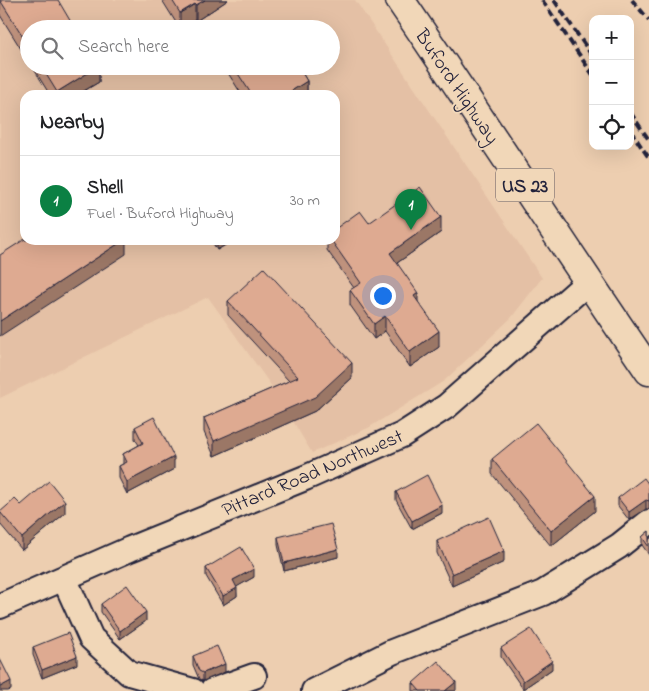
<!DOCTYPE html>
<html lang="en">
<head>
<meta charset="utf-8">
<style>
	body { margin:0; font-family:"Indie Flower",sans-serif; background:#f2f2f2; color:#202124 }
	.controls { position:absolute; right:15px; top:15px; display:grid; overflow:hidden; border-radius:10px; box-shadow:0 5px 20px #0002 }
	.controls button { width:45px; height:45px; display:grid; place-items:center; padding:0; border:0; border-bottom:1px solid #e0e0e0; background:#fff; color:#202124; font:25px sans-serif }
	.you { position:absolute; left:382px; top:295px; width:18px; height:18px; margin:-12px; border:4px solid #fff; border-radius:50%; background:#1a73e8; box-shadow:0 0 0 8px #1a73e833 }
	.badge { display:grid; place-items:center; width:32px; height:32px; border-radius:50%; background:#0b8043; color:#fff; font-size:16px; font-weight:700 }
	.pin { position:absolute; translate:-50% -41px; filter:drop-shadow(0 1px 2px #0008) }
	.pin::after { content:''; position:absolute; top:26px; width:18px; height:15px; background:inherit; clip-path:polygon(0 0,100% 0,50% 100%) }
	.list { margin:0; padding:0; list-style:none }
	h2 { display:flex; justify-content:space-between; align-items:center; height:65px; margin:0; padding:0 20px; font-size:21px }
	h2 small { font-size:16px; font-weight:400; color:#757577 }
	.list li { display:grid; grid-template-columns:32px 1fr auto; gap:15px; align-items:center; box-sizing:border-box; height:90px; padding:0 20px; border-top:1px solid #e0e0e0 }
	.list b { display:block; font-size:19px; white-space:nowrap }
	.list p { margin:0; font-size:16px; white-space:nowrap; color:#757577 }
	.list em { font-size:16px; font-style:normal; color:#757577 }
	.icon { flex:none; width:28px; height:28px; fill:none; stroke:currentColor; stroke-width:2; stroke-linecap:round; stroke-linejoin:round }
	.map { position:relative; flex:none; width:649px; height:691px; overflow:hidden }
	.search { position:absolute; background:#fff; box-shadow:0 5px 20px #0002; left:20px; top:20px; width:320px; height:55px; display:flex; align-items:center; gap:12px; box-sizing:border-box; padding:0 18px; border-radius:28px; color:#757577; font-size:19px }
	.panel { position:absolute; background:#fff; box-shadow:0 5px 20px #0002; left:20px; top:90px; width:320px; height:155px; border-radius:15px }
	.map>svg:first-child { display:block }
</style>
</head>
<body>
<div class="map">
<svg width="649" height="691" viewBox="0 0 649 691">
	<rect width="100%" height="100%" fill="#edceb0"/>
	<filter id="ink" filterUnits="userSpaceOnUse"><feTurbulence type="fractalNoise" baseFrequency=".02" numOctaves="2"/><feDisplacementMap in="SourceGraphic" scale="10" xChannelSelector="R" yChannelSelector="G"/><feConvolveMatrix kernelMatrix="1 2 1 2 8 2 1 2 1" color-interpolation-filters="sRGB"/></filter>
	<g filter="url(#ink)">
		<!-- built -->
		<path fill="#e4c0a5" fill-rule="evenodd" d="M0,0H355L542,278L511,318L444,381L368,428L312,453L275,391L208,297L0,398ZM29,29H331V66H29ZM25,95H335V240H25Z"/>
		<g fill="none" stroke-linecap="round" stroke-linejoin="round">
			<defs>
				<path id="minor" d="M64,578L91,638L129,673L193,691
					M0,606L130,549L305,478L402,435L447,406L588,282
					M212,691L254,676
					M314,691L392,652L543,593L619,546L649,522"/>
				<path id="major" d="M400,0C484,123 565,248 649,371"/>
			</defs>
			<!-- minor casing -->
			<use href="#minor" stroke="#22223b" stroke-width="28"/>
			<!-- major casing -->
			<use href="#major" stroke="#22223b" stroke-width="31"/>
			<!-- minor -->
			<use href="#minor" stroke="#f1d7b8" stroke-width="24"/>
			<!-- major -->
			<use href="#major" stroke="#f1d7b8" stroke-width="28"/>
			<!-- rail -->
			<path stroke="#22223b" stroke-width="4" stroke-dasharray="8 4" stroke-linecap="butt" d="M542,0L593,75
				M554,0L593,57
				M632,0L649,20
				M630,112L649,140
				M630,130L649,158"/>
		</g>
		<!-- wall -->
		<path fill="#bf927d" stroke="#22223b" d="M0,0L29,29V62L0,15Z
			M162,0H228L196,21L195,19L180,29Z
			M32,66H99V82L77,95H50Z
			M228,66H298L307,81V95H242L228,73Z
			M369,223L441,232L397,263L418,302L439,347L410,367L385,331L374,339L350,305V290L354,288L327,250V240H335Z
			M211,240H234L217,250Z
			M228,301L352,378L315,411L214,456L204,432V418L289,381L228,315Z
			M135,427L174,469L127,494L119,478V466L123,464V454L139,445L135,439Z
			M492,459L595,511L551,546L492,474Z
			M649,485V509H646L629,520L618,506V498Z
			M396,492L442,513L412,529L396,500Z
			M0,512L65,513L22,550L0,524Z
			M649,531V555L642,545V537Z
			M278,537L338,557L284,571L278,545Z
			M437,541L504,562L452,586L437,553Z
			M206,568L254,577L236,587L237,596L223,605L206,576Z
			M101,604L146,621L120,639L101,612Z
			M33,647L77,664L42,678L33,655Z
			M501,648L552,669L523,689L501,657Z
			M193,656L225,672L203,681L199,679L193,665Z
			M413,683L456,690L455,691H413Z"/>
		<!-- shaded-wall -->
		<path fill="#9b7766" stroke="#22223b" d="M205,0H228L196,21V5Z
			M195,4V19L180,29V13Z
			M99,66V82L77,95H57V92Z
			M307,81V95H285Z
			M441,217V232L390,268V253Z
			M124,240H126V254L0,336V321Z
			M217,240H234L217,250Z
			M418,293V308L414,296Z
			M385,316V331L374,339V324Z
			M439,331V347L410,367V352Z
			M352,363V378L315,411L214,456V441Z
			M174,457V469L127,494V482Z
			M595,496V511L551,546V531Z
			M646,500V509L629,520V512Z
			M65,501V513L22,550V538Z
			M442,505V513L412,529V521Z
			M338,549V557L284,571V563Z
			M504,551V562L452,586V574Z
			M254,569V577L233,589V580Z
			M237,588V596L223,605V596Z
			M146,612V621L120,639V631Z
			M77,656V664L42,678V670Z
			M552,661V669L523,689V681Z
			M225,664V672L203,681V673Z
			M11,681V690L8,691H0V687Z
			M456,682V690L455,691H445Z"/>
		<!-- building -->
		<path fill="#deaa91" stroke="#22223b" d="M0,0H58L75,29H29V46Z
			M172,0H205L196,5L195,4L180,13Z
			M41,66H99L57,92Z
			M233,66H298L307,81L285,95H252Z
			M420,187L441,217L390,253L418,293L414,296L439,331L410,352L385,316L374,324L350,290L361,283L331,240H335V229L360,211L369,223Z
			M25,239V240H124L0,321V255Z
			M264,268L352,363L315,397L214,441L204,418L298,377L228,301Z
			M154,417L174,457L127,482L119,466L127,462L123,454L143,443L135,427Z
			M536,423L595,496L551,531L492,459Z
			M427,475L442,505L412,521L396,492Z
			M644,478L649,485V501L646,500L629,512L618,498Z
			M49,481L65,501L22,538L0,512L15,499L21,505Z
			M489,517L504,551L452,574L437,541Z
			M331,524L338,549L284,563L278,537Z
			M649,531V547L642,537Z
			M241,547L254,569L233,580L237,588L223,596L206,568Z
			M127,585L146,612L120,631L101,604Z
			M531,629L552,661L523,681L501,648Z
			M68,633L77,656L42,670L33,647Z
			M217,646L225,664L203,673L199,671L193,656Z
			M0,659L11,681L0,687Z
			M438,661L456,682L445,691H420L413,683Z"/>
	</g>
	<g text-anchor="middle" stroke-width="4" stroke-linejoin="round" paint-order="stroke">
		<!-- shield labels -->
		<rect fill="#f1d7b8" stroke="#605860" stroke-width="1" x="496" y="168.5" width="58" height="33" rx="4"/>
		<g font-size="19" font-weight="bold" fill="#22223b">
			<text x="525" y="192">US 23</text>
		</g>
		<!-- street labels -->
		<g font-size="20" fill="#22223b" stroke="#f1d7b8">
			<text transform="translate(458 86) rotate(56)" y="7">Buford Highway</text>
			<text transform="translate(312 472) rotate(-23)" y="7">Pittard Road Northwest</text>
		</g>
	</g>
</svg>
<div class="controls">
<button>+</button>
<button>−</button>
<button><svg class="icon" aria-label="locate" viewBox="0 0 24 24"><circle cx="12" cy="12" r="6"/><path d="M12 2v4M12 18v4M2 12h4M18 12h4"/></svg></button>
</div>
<div class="you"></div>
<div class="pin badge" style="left:411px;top:230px">1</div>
<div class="search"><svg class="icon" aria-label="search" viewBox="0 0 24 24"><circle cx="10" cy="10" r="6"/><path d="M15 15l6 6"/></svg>Search here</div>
<section class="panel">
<h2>Nearby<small></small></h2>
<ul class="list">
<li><span class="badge">1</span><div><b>Shell</b><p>Fuel · Buford Highway</p></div><em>30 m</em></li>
</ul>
</section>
</div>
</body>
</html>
